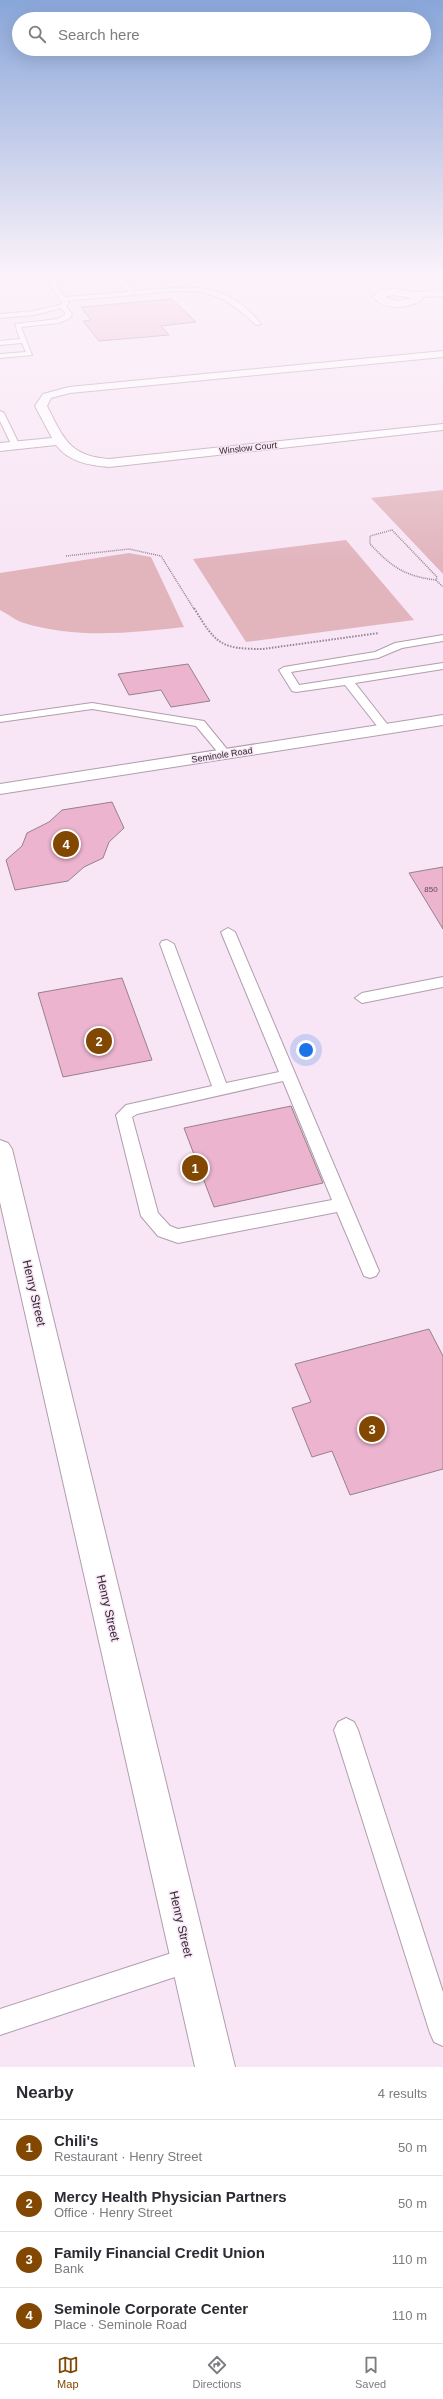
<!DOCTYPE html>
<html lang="en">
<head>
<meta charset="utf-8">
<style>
	body { margin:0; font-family:Arial,sans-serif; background:#f2f2f3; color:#2b2b33 }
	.you { position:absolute; left:306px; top:1050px; width:14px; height:14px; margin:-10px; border:3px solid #fff; border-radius:50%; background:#1a73e8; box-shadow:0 0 0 6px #1a73e833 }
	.badge { display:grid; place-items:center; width:26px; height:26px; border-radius:50%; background:#824700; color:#fff; font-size:13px; font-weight:700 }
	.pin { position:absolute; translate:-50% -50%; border:2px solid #fff; box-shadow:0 1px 4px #0006 }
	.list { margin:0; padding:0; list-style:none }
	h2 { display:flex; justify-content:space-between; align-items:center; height:52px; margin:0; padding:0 16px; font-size:17px }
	h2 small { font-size:13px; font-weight:400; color:#7c7c81 }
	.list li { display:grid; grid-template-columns:26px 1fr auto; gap:12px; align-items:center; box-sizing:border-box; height:56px; padding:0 16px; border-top:1px solid #e1e1e2 }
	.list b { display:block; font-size:15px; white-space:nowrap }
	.list p { margin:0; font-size:13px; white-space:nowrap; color:#7c7c81 }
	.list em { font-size:13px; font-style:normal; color:#7c7c81 }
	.icon { flex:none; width:22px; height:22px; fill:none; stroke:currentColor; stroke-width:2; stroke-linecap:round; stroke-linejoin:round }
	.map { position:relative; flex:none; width:443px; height:2067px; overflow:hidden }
	.search { position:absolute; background:#fff; box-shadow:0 4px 16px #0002; left:12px; right:12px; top:12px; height:44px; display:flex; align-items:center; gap:10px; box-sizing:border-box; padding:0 14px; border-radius:22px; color:#7c7c81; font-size:15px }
	.sheet { height:276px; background:#fff }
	nav { display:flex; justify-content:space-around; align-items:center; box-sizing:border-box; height:56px; border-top:1px solid #e1e1e2; background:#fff; font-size:11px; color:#7c7c81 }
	nav a { display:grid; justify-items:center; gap:2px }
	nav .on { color:#824700 }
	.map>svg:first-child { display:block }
</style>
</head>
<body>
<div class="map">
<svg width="443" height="2067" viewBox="0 0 443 2067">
	<rect width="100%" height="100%" fill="#f8e5f5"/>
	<!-- green -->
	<path fill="#e2b5bd" d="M443,490V574L371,498Z
		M346,540L414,620L246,642L193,559Z
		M129,553L151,557L184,627C132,633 76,639 24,623C16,621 8,614 0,610V573Z"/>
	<!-- building -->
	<path fill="#ecb4cf" stroke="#97818b" d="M172,299L196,322L161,326L169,335L99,341L83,321L91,320L81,307Z
		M188,664L210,701L171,707L161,690L129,695L118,674Z
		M112,802L124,828L109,842L103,858L84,867L68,881L15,890L6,860L22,846L27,833L49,822L62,810Z
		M443,867V929L409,873Z
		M122,978L152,1060L63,1077L38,993Z
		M291,1106L323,1183L214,1207L203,1178L191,1181L183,1160L195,1157L184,1128Z
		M429,1329L443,1356V1469L350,1495L332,1451L312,1457L292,1408L311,1402L295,1364Z"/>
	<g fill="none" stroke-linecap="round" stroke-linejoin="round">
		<defs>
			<path id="lane" d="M65,273H93L60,279L56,285L65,297L128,292L111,273H117L135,291C186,287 224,278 261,324L256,325C215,285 194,289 141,294C116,297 92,298 67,301L69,303L66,306L72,314L70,318L59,323L21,327L32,355L0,358V354L26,352L22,343L0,345V341L20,339L15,324L58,319L66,314L61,308L34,315L0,318V314L34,311L60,305L62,303L50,285L56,277Z
				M0,411L4,413L20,446L19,448L12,446L0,421Z
				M443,635V641L402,648L378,658L291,672L299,685L443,663V669L355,683L391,729L385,732L381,731L345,685L296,692L292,691L279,670L284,667L375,652L395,643Z
				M92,703L204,721L231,754L225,758L221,756L196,726L92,709L0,722V716Z
				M228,928L235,932L379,1271L376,1276L370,1278L364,1276L337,1212L178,1243L158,1236L141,1216L116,1115L126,1105L212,1086L160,944L162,941L167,940L174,944L226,1083L279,1072L221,932ZM283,1081L332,1200L178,1229L170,1226L158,1213L132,1117L137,1114Z
				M443,977V987L362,1003L355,998L362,993Z
				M346,1718L354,1722L358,1730L443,1992V2046L434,2042L430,2033L334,1730L338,1722Z
				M190,1947L199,1951L203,1960L199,1969L0,2035V2009Z"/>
			<path id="street" d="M393,289L416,292L443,290V296L422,297L421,301C407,308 384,311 373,297L379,291ZM393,295L412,298L397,301L384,297Z
				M443,351V357L70,393L51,398L47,406C64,439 69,456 109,459L443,424V430L109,467C88,465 69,462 56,445L0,451V443L52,438L35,406L43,394L69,387Z"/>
			<path id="secondary" d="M443,715V725L0,794V784Z
				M0,1140L8,1143L12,1149L235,2067H195L0,1202Z"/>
		</defs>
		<!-- lane casing -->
		<use href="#lane" stroke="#b09ead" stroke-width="2"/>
		<!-- street casing -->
		<use href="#street" stroke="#b09ead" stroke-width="2"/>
		<!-- secondary casing -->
		<use href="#secondary" stroke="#b09ead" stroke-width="2"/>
		<!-- path-far1 -->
		<path stroke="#938591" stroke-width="1.5" stroke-dasharray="1 1" stroke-linecap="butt" d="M392,530L437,577L436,580C404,576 392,567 370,544V536Z
			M66,556L129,549L161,556L194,609
			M436,580L443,587"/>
		<!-- path -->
		<path stroke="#938591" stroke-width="2" stroke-dasharray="1.5 1.5" stroke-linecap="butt" d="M194,608C216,644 220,649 263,649L379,633"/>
		<!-- lane -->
		<use href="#lane" fill="#fff" fill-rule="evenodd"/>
		<!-- street -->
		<use href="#street" fill="#fff" fill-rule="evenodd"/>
		<!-- secondary -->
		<use href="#secondary" fill="#fff" fill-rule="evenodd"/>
	</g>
	<!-- sky -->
	<linearGradient id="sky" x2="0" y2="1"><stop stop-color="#89a6d9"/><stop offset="0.49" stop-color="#fcf3fa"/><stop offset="1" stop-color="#fcf3fa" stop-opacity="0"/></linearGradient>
	<rect width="443" height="562" fill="url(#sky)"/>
	<g text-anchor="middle" stroke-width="3" stroke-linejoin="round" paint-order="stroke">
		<!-- number labels -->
		<g font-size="8" fill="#604c58">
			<text x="431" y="892">850</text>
		</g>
		<!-- far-street labels -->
		<g font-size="9" fill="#312930" stroke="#f8e5f5">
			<text transform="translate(248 448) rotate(-6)" y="3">Winslow Court</text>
			<text transform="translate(222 755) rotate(-9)" y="3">Seminole Road</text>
		</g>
		<!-- near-street labels -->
		<g font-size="12" fill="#312930" stroke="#f8e5f5">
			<text transform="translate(34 1293) rotate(77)" y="4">Henry Street</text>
			<text transform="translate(108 1608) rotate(77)" y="4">Henry Street</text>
			<text transform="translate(181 1924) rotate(77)" y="4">Henry Street</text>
		</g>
	</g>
</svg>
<div class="you"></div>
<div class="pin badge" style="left:195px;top:1168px">1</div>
<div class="pin badge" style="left:99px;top:1041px">2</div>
<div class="pin badge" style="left:372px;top:1429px">3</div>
<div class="pin badge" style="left:66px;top:844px">4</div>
<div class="search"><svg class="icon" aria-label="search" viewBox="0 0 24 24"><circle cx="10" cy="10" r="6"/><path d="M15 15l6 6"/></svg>Search here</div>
</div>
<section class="sheet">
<h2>Nearby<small>4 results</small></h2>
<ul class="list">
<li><span class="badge">1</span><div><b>Chili's</b><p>Restaurant · Henry Street</p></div><em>50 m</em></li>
<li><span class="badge">2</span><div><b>Mercy Health Physician Partners</b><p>Office · Henry Street</p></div><em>50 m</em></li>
<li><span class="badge">3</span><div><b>Family Financial Credit Union</b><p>Bank</p></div><em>110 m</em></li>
<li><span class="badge">4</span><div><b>Seminole Corporate Center</b><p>Place · Seminole Road</p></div><em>110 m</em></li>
</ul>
</section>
<nav>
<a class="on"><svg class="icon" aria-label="map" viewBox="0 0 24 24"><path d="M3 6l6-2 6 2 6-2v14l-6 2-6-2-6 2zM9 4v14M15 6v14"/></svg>Map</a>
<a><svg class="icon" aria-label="directions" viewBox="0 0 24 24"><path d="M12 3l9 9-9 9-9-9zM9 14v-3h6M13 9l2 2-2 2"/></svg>Directions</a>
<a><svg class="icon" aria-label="saved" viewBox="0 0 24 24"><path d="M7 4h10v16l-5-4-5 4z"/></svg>Saved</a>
</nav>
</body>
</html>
